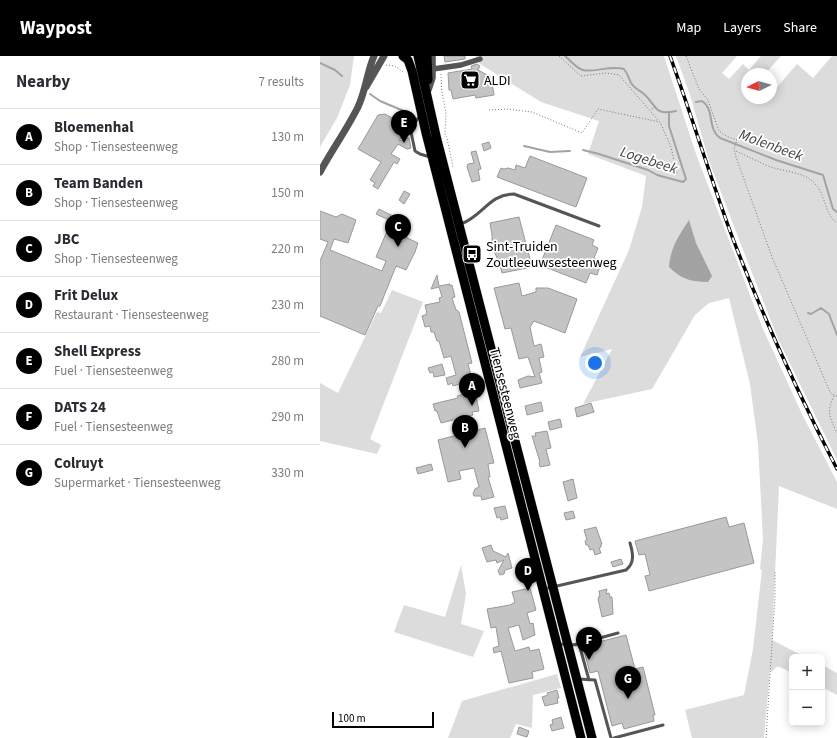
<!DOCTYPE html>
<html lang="en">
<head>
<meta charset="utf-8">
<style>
	body { margin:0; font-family:"Source Sans 3",sans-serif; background:#f7f7f7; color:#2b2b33 }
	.controls { position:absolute; right:12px; bottom:12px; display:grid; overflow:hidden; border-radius:6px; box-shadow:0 2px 10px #0003 }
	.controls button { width:36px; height:36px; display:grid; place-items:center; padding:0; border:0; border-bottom:1px solid #e1e1e2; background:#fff; color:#2b2b33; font:20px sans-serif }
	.compass { position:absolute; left:421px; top:12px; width:36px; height:36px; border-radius:50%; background:#fff; box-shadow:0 2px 10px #0003; rotate:265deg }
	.scale { position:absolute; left:12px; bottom:10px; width:102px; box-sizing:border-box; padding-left:4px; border:2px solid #000; border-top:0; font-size:11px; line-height:14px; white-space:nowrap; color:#000; -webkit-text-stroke:3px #fff; paint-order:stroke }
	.you { position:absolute; left:275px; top:307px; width:14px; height:14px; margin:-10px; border:3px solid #fff; border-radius:50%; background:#1a73e8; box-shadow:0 0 0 6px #1a73e833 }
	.badge { display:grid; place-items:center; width:26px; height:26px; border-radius:50%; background:#000; color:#fff; font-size:13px; font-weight:700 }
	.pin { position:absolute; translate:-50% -33px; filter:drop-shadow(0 1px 2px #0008) }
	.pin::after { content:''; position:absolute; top:21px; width:14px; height:12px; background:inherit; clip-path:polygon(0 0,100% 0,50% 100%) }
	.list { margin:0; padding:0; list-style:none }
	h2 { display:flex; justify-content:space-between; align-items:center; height:52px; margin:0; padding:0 16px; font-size:17px }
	h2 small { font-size:13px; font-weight:400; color:#7c7c81 }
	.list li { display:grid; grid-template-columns:26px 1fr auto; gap:12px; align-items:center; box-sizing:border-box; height:56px; padding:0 16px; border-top:1px solid #e1e1e2 }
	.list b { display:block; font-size:15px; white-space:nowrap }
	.list p { margin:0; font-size:13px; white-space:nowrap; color:#7c7c81 }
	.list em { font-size:13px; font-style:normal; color:#7c7c81 }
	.map { position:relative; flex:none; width:517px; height:682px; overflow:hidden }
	header { display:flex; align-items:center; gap:24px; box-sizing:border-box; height:56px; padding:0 20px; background:#000; color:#fff }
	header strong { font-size:19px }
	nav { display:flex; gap:22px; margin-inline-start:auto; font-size:14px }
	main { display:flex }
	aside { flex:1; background:#fff }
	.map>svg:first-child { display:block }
</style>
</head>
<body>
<header>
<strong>Waypost</strong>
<nav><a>Map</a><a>Layers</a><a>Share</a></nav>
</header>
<main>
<aside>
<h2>Nearby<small>7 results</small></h2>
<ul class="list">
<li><span class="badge">A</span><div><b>Bloemenhal</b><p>Shop · Tiensesteenweg</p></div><em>130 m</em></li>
<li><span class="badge">B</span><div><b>Team Banden</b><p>Shop · Tiensesteenweg</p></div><em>150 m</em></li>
<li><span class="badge">C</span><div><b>JBC</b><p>Shop · Tiensesteenweg</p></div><em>220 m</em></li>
<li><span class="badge">D</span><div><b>Frit Delux</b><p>Restaurant · Tiensesteenweg</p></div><em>230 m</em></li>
<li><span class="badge">E</span><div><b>Shell Express</b><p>Fuel · Tiensesteenweg</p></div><em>280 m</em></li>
<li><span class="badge">F</span><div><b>DATS 24</b><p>Fuel · Tiensesteenweg</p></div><em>290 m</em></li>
<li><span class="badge">G</span><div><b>Colruyt</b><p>Supermarket · Tiensesteenweg</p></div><em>330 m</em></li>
</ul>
</aside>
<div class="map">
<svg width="517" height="682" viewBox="0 0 517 682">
	<rect width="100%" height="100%" fill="#fff"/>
	<!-- green -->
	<path fill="#dcdcdc" d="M0,0H34L30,29L17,62L0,91Z
		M156,0H344L376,98L443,273L482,358L517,426V453L459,430L452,584L485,601H472V617L460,611H456L452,616L450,614L444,682H372L365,654L424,639L433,593L442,514L440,513L443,483L438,388L430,328L409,242L389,247L375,259L332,333L263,348L292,293L260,301L309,194L322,151L326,120L268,98L279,65L221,46L157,6Z
		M356,0H417L402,17L409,23L423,8L429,14L441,0H461L445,18H427V42H451V38L477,8L493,22L512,0H517V404L458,283L425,199L389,105L370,39Z
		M72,234L103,246L50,383L61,389L57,398L0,385V327L18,337L57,256L61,257Z
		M141,509L146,538L141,568L164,575L153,601L74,576L84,549L125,561Z
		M502,609L517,617V639L502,631Z
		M237,618L241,632L213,639L212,672L196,668L190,682H128L142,645Z"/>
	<!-- water -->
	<path fill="#a3a3a3" d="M369,164L376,187L392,220L388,226C371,226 361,223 349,211C350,193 359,179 369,164Z"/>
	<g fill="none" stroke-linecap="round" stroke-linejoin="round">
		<!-- stream -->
		<path stroke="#a3a3a3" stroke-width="2" d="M245,0C250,4 256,12 263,14C273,17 290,9 304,13C308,18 309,23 311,27C315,33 321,35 325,39C337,50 334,60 356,55
			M0,7L15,14L22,20
			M50,38L60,45L91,58
			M376,46L382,45C395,53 387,73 400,82L456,104L503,119L513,153L517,156
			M204,90L230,96L250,95
			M263,94L279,98L328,114L337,119L363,126L366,123L349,70V56
			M488,257L491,258L501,252L509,258L517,279"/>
	</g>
	<!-- building -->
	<path fill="#c4c4c4" stroke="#999" d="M124,0H145V3L125,6Z
		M157,8L160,10L158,14L171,21L174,39L156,42L155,39L133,43L131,34H129L128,17L152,13L151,10Z
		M65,58L83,68L85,75L79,85L89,82L91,92L87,93L78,88L71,98L80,103L77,108L74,106L58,133L53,130L55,127L50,124L61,106L38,93L58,59Z
		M169,86L171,92L164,95L162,88Z
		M156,95L161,113L158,114L160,124L152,126L147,111L148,108L154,107L151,96Z
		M210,100L267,122L256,151L177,121L181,112L184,113L188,112L195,114L196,109L205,112Z
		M84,135L90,138L84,148L79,144Z
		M59,153L73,160L71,165L56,158Z
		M0,155L16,161L22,158L36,164L28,187L14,183L10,194L62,215L66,205L56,201L68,173L98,187L95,196L86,214L76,210L60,250H58L45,279L0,260V205L8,186L0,183Z
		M199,161L212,211L182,217L179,206L172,191V179L170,167Z
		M236,169L274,184L272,189L278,192L274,202L282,205L277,219L270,217L266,227L220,209Z
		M117,219L119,230L130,228V230L132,229L135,241L132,242L136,254H137L139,256L152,307L148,308L152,323H150V325L133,330L132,327L128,329L126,322L136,319L131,300L124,302L119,285H117L114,276H111L110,270L105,271L102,260L107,258L105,249L120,246L119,242L122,241L119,231L111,233Z
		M199,227L202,240L216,236V232H228L257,243L245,277L214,265L210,271L214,290L221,288L224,301L219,302L222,316L219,317L222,327L200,332L198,324L208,320L215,321L208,301L199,303L191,272L185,273L174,232Z
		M122,308L125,319L114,321L113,316L110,317L108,312Z
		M155,335L159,355L152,356L153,359L121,367L117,355H115L113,348L138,342L137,340Z
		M221,346L223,355L207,359L205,350Z
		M271,347L274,356L257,361L255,352Z
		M240,363L242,371L230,374L228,366Z
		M165,372L174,407L168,408L170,421H168L174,441L162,444L161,440H154L153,438L155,433L159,431L154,412L139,415L141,423L128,426L118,384Z
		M227,375L231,392L226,393L230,409L220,411L219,407L220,406L212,380H216L215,377Z
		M111,408L113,414L98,418L96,412Z
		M253,423L257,442L248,445L243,426Z
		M185,450L188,462L181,464L180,461L177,462L174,452Z
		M253,455L255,462L246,464L244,457Z
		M406,461L409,471L424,467L434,507L329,535L325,520L330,519L325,498L319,499L315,485Z
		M276,471L282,488H281V491L279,492L281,497L275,499L273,493L270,494L268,489H266L265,485L267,484L264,474Z
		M171,489L173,495L186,501L188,497L192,512L185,514L184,518L180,519L178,515L184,504L177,507L176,504L167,506L162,492Z
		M301,503L303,508L293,511L291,506Z
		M210,532L216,554L207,557L210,568L213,567L215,579L203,584L199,569L188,572L195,595L209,591L210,595L219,593L224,613L212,616L213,622L189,627L181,595L174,597L173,592L179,590L176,571L171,572L167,553L190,549L195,546L192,536Z
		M287,533L286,538L289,537L290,541H292L293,558L282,561L278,543H279L278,541H280L279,535Z
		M306,579L315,613L323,611L335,659H333L334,665L304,673L302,667L292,670L278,615L270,617L263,591L271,588Z
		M237,634L239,642H237L238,647L225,650L222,641L228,639L227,637Z
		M241,661L244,672L232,675L230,669L233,668L232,664Z
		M199,671L209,675L207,681L197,678Z"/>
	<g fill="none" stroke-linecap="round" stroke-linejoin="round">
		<defs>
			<path id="primary" d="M83,0L88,4L92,15L106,77L261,682
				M98,0L117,84L272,682
				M107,0L108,24"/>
		</defs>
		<!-- primary casing -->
		<use href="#primary" stroke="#dbdbdb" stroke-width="10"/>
		<!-- path -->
		<path stroke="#777" stroke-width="1" stroke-dasharray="1 2" stroke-linecap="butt" d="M239,0L261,20L286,17L299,19L339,65
			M366,0L379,33L388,44L399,75L406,80L417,84L414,92L416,101L452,201L510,336L512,338L517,340
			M66,9L75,10L83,16
			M121,18L122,36L126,57L125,78L127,82L133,111
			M332,53L336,50
			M169,54L187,53L212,56L262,77L278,53L340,66L351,91L357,118
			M416,95C427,100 437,105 448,110C463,116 485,115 496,129C506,140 504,157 517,167
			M514,340C506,356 510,362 517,377
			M446,682L455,541V516"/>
		<!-- service -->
		<path stroke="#555" stroke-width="3" d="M100,60L91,71V76L95,95L100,98L110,101
			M141,168C163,160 169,138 194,138L279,170
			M224,533L306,514C315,507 313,497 310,487
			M259,588L269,624
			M239,589L247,587L254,589L298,577
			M259,623L275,624L291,682
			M294,682L343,669"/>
		<!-- minor -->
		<path stroke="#555" stroke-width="5.5" d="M113,13L141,9L160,3
			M109,34L113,22V0"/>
		<!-- tertiary -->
		<path stroke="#555" stroke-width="7" d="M46,31L64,0
			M0,116C12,94 27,73 38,51C46,34 47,16 54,0"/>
		<!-- primary -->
		<use href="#primary" stroke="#000" stroke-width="9"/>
		<defs>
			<path id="rail" d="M350,0C371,58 389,117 410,175C441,257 477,335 517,413"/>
		</defs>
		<!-- rail casing -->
		<use href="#rail" stroke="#000" stroke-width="3.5"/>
		<!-- rail -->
		<use href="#rail" stroke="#fff" stroke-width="2" stroke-dasharray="6" stroke-linecap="butt"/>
	</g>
	<!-- icons -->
	<defs>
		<symbol id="supermarket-square" viewBox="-11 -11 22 22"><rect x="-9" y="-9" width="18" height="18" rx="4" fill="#000" stroke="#fff"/><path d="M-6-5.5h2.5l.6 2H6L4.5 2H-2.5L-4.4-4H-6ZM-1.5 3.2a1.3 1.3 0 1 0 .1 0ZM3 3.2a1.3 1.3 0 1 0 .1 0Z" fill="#fff"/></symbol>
		<symbol id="bus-square" viewBox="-11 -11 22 22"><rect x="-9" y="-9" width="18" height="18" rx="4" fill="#000" stroke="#fff"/><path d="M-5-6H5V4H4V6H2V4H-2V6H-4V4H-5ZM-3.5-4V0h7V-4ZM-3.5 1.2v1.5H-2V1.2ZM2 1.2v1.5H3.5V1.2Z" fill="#fff"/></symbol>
	</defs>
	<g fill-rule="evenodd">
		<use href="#supermarket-square" x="139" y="13" width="22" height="22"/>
		<use href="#bus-square" x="141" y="187" width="22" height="22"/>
	</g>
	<g text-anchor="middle" stroke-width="3.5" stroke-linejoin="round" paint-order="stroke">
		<!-- poi labels -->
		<g font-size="14" fill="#000" stroke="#fff" text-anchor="start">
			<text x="164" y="29">ALDI</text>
			<text x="166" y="195">Sint-Truiden<tspan x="166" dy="16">Zoutleeuwsesteenweg</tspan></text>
		</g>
		<!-- street labels -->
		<g font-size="14" fill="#000" stroke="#fff">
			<text transform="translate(186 337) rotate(76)" y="5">Tiensesteenweg</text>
		</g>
		<!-- water labels -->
		<g font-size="15" font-style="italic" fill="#444" stroke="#fff">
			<text transform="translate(451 89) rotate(20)" y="5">Molenbeek</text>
			<text transform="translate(329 104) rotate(18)" y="5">Logebeek</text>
		</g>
	</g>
</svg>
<div class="controls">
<button>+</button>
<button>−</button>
</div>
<svg class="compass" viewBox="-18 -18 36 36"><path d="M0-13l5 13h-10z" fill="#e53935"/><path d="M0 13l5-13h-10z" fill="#7c7c81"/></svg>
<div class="scale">100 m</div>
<div class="you"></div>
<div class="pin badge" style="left:152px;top:350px">A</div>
<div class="pin badge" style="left:145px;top:392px">B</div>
<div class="pin badge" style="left:78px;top:191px">C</div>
<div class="pin badge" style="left:208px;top:535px">D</div>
<div class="pin badge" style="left:84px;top:87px">E</div>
<div class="pin badge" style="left:269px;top:604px">F</div>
<div class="pin badge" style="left:308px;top:643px">G</div>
</div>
</main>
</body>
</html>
